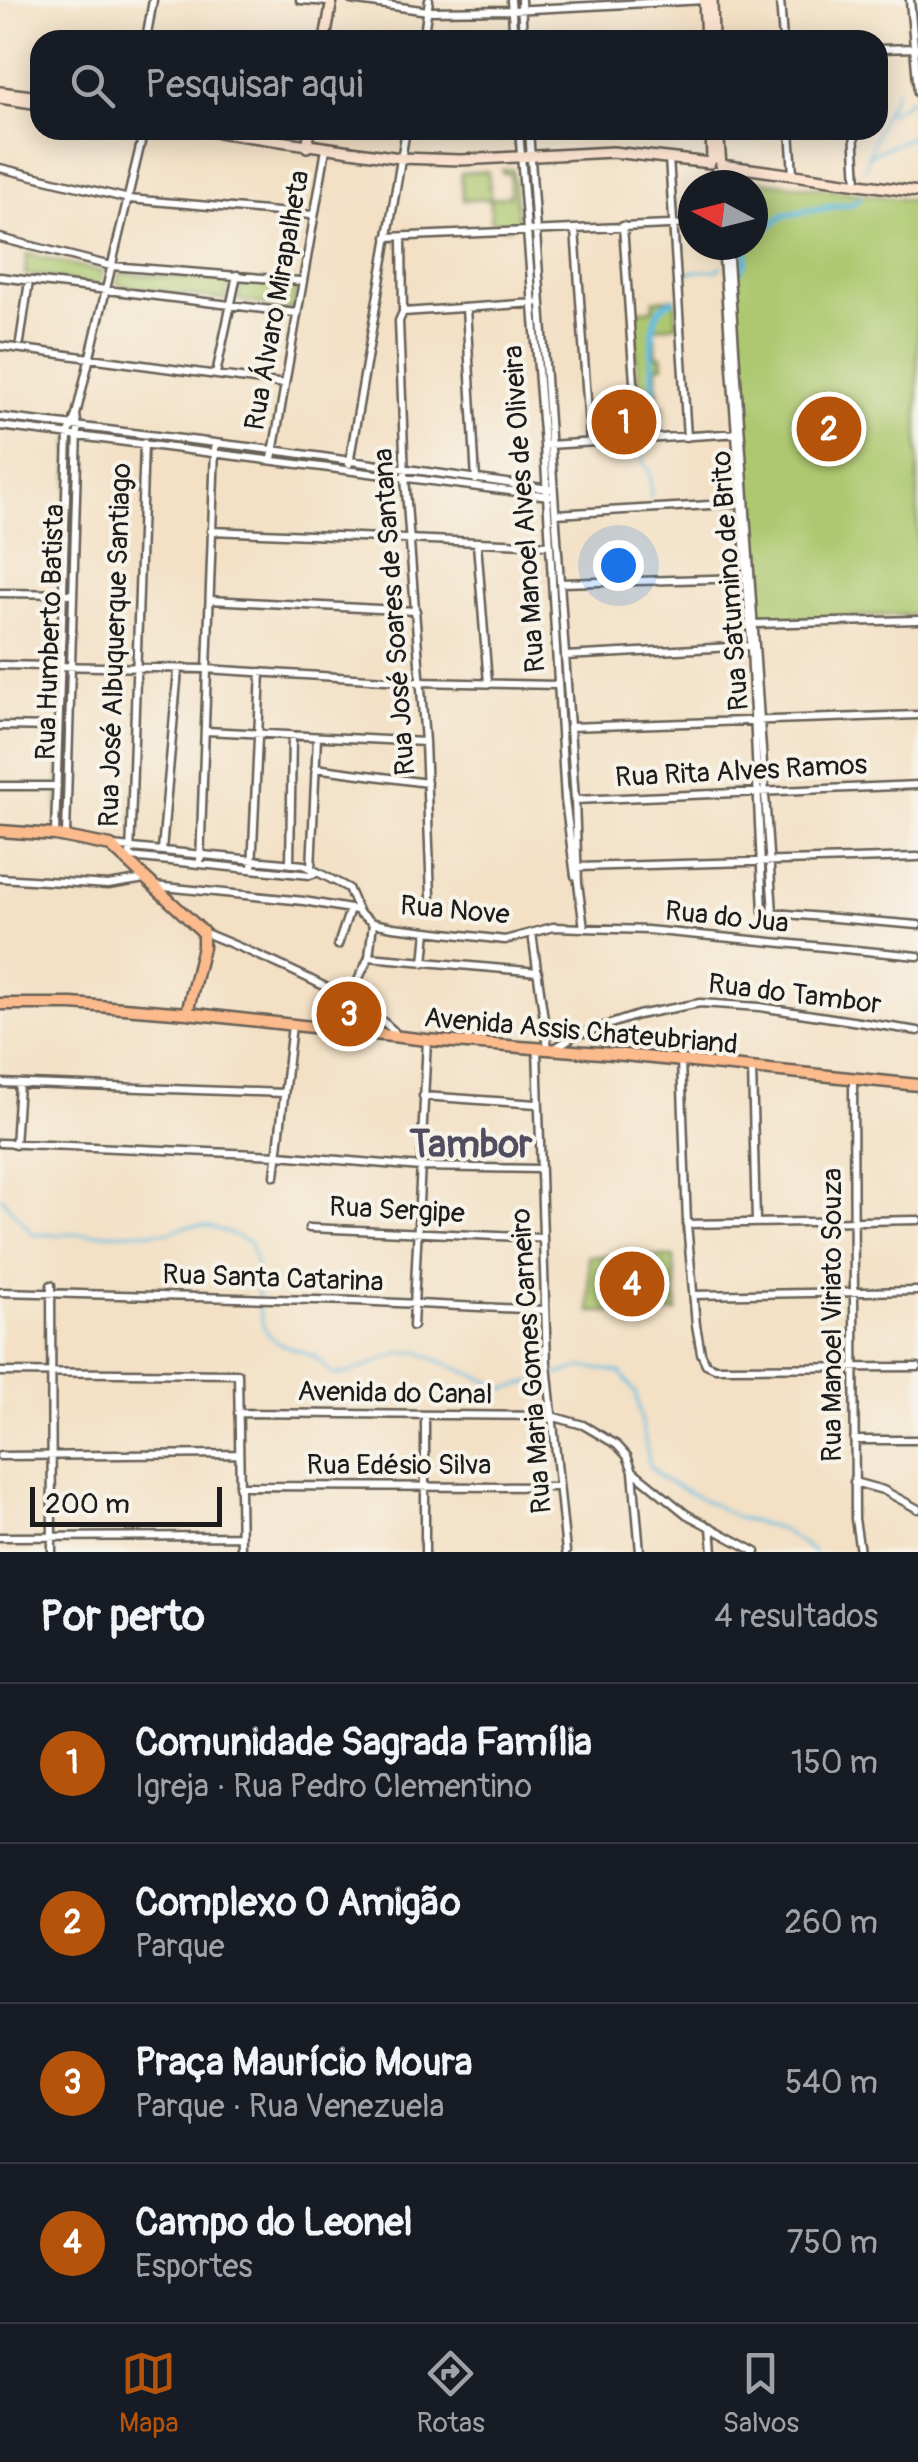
<!DOCTYPE html>
<html lang="pt">
<head>
<meta charset="utf-8">
<style>
	body { margin:0; font-family:Pangolin,sans-serif; background:#20242c; color:#f1f3f6 }
	.compass { position:absolute; left:678px; top:170px; width:90px; height:90px; border-radius:50%; background:#171b24; box-shadow:0 5px 25px #0003; rotate:277deg }
	.scale { position:absolute; left:30px; bottom:25px; width:192px; box-sizing:border-box; padding-left:10px; border:5px solid #1c1c1c; border-top:0; font-size:28px; line-height:35px; white-space:nowrap; color:#1c1c1c; -webkit-text-stroke:8px #f7f3e8; paint-order:stroke }
	.you { position:absolute; left:618px; top:565px; width:35px; height:35px; margin:-25px; border:8px solid #fff; border-radius:50%; background:#1a73e8; box-shadow:0 0 0 15px #1a73e833 }
	.badge { display:grid; place-items:center; width:65px; height:65px; border-radius:50%; background:#b45309; color:#fff; font-size:32px; font-weight:700 }
	.pin { position:absolute; translate:-50% -50%; border:5px solid #fff; box-shadow:0 2px 10px #0006 }
	.list { margin:0; padding:0; list-style:none }
	h2 { display:flex; justify-content:space-between; align-items:center; height:130px; margin:0; padding:0 40px; font-size:42px }
	h2 small { font-size:32px; font-weight:400; color:#9ea1a6 }
	.list li { display:grid; grid-template-columns:65px 1fr auto; gap:30px; align-items:center; box-sizing:border-box; height:160px; padding:0 40px; border-top:2px solid #363941 }
	.list b { display:block; font-size:38px; white-space:nowrap }
	.list p { margin:0; font-size:32px; white-space:nowrap; color:#9ea1a6 }
	.list em { font-size:32px; font-style:normal; color:#9ea1a6 }
	.icon { flex:none; width:55px; height:55px; fill:none; stroke:currentColor; stroke-width:2; stroke-linecap:round; stroke-linejoin:round }
	.map { position:relative; flex:none; width:918px; height:1552px; overflow:hidden }
	.search { position:absolute; background:#171b24; box-shadow:0 5px 25px #0003; left:30px; right:30px; top:30px; height:110px; display:flex; align-items:center; gap:25px; box-sizing:border-box; padding:0 35px; border-radius:30px; color:#9ea1a6; font-size:38px }
	.sheet { height:770px; background:#171b24 }
	nav { display:flex; justify-content:space-around; align-items:center; box-sizing:border-box; height:140px; border-top:2px solid #363941; background:#171b24; font-size:28px; color:#9ea1a6 }
	nav a { display:grid; justify-items:center; gap:5px }
	nav .on { color:#b45309 }
	.map>svg:first-child { display:block }
</style>
</head>
<body>
<div class="map">
<svg width="918" height="1552" viewBox="0 0 918 1552">
	<rect width="100%" height="100%" fill="#f7f3e8"/>
	<filter id="ink" filterUnits="userSpaceOnUse"><feTurbulence type="fractalNoise" baseFrequency=".01" numOctaves="2"/><feDisplacementMap in="SourceGraphic" scale="20" xChannelSelector="R" yChannelSelector="G"/><feConvolveMatrix kernelMatrix="1 2 1 2 8 2 1 2 1" color-interpolation-filters="sRGB"/></filter>
	<filter id="wash" filterUnits="userSpaceOnUse"><feTurbulence type="fractalNoise" baseFrequency=".0048" numOctaves="4" result="noise"/><feDisplacementMap in="SourceGraphic" scale="40" xChannelSelector="R" yChannelSelector="G"/><feGaussianBlur stdDeviation="2.25" result="paint"/><feColorMatrix in="noise" values="0 0 0 0 0 0 0 0 0 0 0 0 0 0 0 0 0 1.4 0 .05"/><feComposite in="paint" operator="in"/></filter>
	<g filter="url(#wash)">
		<rect width="100%" height="100%" fill="#f3e0c5"/>
		<!-- green -->
		<path fill="#adc86f" stroke="#647246" stroke-width="2.5" d="M513,169L518,224L507,228L491,220L490,199L463,200L461,173L488,171L491,199L510,196V174L503,173L502,170Z
			M722,176L918,201V614L755,621L727,245H753V185H723Z
			M27,254L103,272L99,286L25,274Z
			M119,273L229,281L226,300L117,285Z
			M241,281L297,286L293,310L238,300Z
			M675,298L677,325L654,328L657,356H662L663,365L657,367L658,406H664L661,427L642,429L633,311L654,309V300Z
			M70,439H76L71,592H64Z
			M69,668L64,835L57,834L62,669Z
			M343,1002L386,1029L331,1026Z
			M588,1256L674,1257L677,1312H590Z"/>
		<g fill="none" stroke-linecap="round" stroke-linejoin="round">
			<!-- stream -->
			<path stroke="#65bde2" stroke-width="2.5" d="M887,112L890,113L911,99
				M878,128L897,88
				M867,156L914,136
				M865,169L877,130
				M684,272L717,270L721,266
				M642,443V461L650,473L651,498
				M0,1196L34,1235L170,1232C203,1218 217,1229 249,1242C263,1273 253,1302 264,1327C276,1350 298,1347 316,1358C322,1362 328,1370 333,1375L349,1373L403,1352H419L506,1389L583,1367L620,1372L636,1393L650,1466L661,1478L739,1518L782,1530L814,1552"/>
			<!-- canal -->
			<path stroke="#65bde2" stroke-width="6" d="M753,238L784,215L854,203L859,198
				M740,270L746,261L747,245
				M645,427C668,393 632,314 673,300"/>
		</g>
	</g>
	<g filter="url(#ink)">
		<g fill="none" stroke-linecap="round" stroke-linejoin="round">
			<defs>
				<path id="street" d="M300,0L331,2
					M351,0L428,11L512,10L705,0
					M511,0L514,40
					M521,0L523,40
					M780,0L783,40
					M910,0L918,93
					M146,40L153,0
					M423,40L429,0
					M878,49L917,48
					M519,130L544,445L565,800L575,876
					M529,130L575,800L578,883L584,928
					M790,130L793,174
					M854,130L857,183
					M669,158L687,437
					M0,168L129,199L312,215
					M720,169L722,185
					M715,171L717,185
					M623,226L638,439
					M575,229L590,442
					M387,237L693,224
					M402,237L403,312
					M0,238L111,266L300,281
					M722,245L750,624L763,912L918,925
					M728,245L773,913
					M0,277L296,313
					M466,308L476,480
					M20,342L29,281
					M0,346L285,384
					M216,374L237,275
					M0,417L273,450L549,489
					M0,426L549,496
					M548,445L740,433
					M272,459L326,149
					M349,464L406,130
					M556,514L744,503
					M211,531L549,545
					M477,543L488,683
					M560,583L750,578
					M0,593L73,594
					M210,600L416,611
					M751,624L918,620
					M565,656L751,646
					M0,665L206,669L419,682L558,685
					M0,726L58,727
					M569,727L918,715
					M206,731L425,742
					M315,768L427,783
					M0,786H57
					M575,800L918,785
					M55,834L68,436L76,415L144,130
					M66,836L78,428L76,415
					M112,846L304,865L348,888L359,913L373,923L393,927L505,940L553,927L647,930L918,956
					M162,850L178,670
					M130,857L144,443
					M130,857L310,875L316,873
					M200,864L215,448
					M290,864L292,735
					M578,867L918,857
					M252,869L261,672
					M311,869L317,737
					M0,878L108,885L145,879
					M154,886L304,901L356,910
					M431,896L425,742L405,477L399,321L403,312L535,303
					M203,932C247,950 371,1001 397,1035
					M532,933L548,1048
					M338,945L350,909
					M369,957L538,972
					M424,963L427,931
					M348,1001L369,957L373,923
					M537,1047L547,1364L566,1552
					M555,1048L574,1036L638,1015L700,1003L760,1007L918,1031
					M681,1060L687,1224L696,1325L701,1353L706,1364L715,1368L918,1367
					M752,1068L756,1222
					M853,1079L855,1519L860,1552
					M0,1083L284,1093
					M423,1096L537,1104
					M0,1143L279,1155L421,1167L539,1169
					M15,1145L19,1084
					M275,1176L292,1025
					M687,1224L918,1220
					M309,1228L542,1238
					M51,1285L52,1552
					M0,1292L356,1301L544,1310
					M693,1295L918,1291
					M413,1326L427,1040
					M0,1372L238,1374L241,1552
					M238,1413L551,1416L583,1425L617,1445L627,1456L633,1471L686,1514L756,1552
					M854,1440H918
					M0,1456L238,1454
					M633,1472L640,1552
					M854,1482L883,1490L918,1509
					M239,1486L559,1487
					M711,1527L713,1552
					M0,1537L240,1536
					M425,1552V1416"/>
				<path id="secondary" d="M704,0L706,40
					M712,0L713,40
					M325,40L332,0
					M0,92L40,97
					M0,98L40,104
					M203,130L400,158L461,160L613,152L710,163
					M711,130L712,160
					M718,130L721,165
					M307,147L310,130
					M721,165L918,192"/>
				<path id="primary" d="M0,831L55,835L111,846L203,932V947L187,1013
					M0,1004H72L187,1013L427,1040L614,1054L918,1085"/>
			</defs>
			<!-- street casing -->
			<use href="#street" stroke="#676157" stroke-width="11"/>
			<!-- secondary casing -->
			<use href="#secondary" stroke="#676157" stroke-width="14"/>
			<!-- primary casing -->
			<use href="#primary" stroke="#676157" stroke-width="15"/>
			<!-- street -->
			<use href="#street" stroke="#fff" stroke-width="6"/>
			<!-- secondary -->
			<use href="#secondary" stroke="#fde4d1" stroke-width="9"/>
			<!-- primary -->
			<use href="#primary" stroke="#fbbb8d" stroke-width="10"/>
		</g>
	</g>
	<g text-anchor="middle" stroke-width="8" stroke-linejoin="round" paint-order="stroke">
		<!-- street labels -->
		<g font-size="28" fill="#1c1c1c" stroke="#f7f3e8">
			<text transform="translate(276 300) rotate(-80)" y="10">Rua Álvaro Mirapalheta</text>
			<text transform="translate(523 509) rotate(-94)" y="10">Rua Manoel Alves de Oliveira</text>
			<text transform="translate(729 581) rotate(-94)" y="10">Rua Satumino de Brito</text>
			<text transform="translate(393 612) rotate(-94)" y="10">Rua José Soares de Santana</text>
			<text transform="translate(49 632) rotate(-88)" y="10">Rua Humberto Batista</text>
			<text transform="translate(114 645) rotate(-88)" y="10">Rua José Albuquerque Santiago</text>
			<text transform="translate(741 770) rotate(-3)" y="10">Rua Rita Alves Ramos</text>
			<text transform="translate(455 909) rotate(5)" y="10">Rua Nove</text>
			<text transform="translate(727 916) rotate(6)" y="10">Rua do Jua</text>
			<text transform="translate(795 993) rotate(7)" y="10">Rua do Tambor</text>
			<text transform="translate(581 1030) rotate(5)" y="10">Avenida Assis Chateubriand</text>
			<text transform="translate(397 1209) rotate(3)" y="10">Rua Sergipe</text>
			<text transform="translate(273 1277) rotate(2)" y="10">Rua Santa Catarina</text>
			<text transform="translate(831 1315) rotate(-90)" y="10">Rua Manoel Viriato Souza</text>
			<text transform="translate(530 1361) rotate(-94)" y="10">Rua Maria Gomes Carneiro</text>
			<text transform="translate(395 1392) rotate(1)" y="10">Avenida do Canal</text>
			<text x="399" y="1474">Rua Edésio Silva</text>
		</g>
		<!-- district labels -->
		<g font-size="38" font-weight="bold" fill="#514d60" stroke="#f7f3e8">
			<text x="471" y="1157">Tambor</text>
		</g>
	</g>
</svg>
<svg class="compass" viewBox="-18 -18 36 36"><path d="M0-13l5 13h-10z" fill="#e53935"/><path d="M0 13l5-13h-10z" fill="#9ea1a6"/></svg>
<div class="scale">200 m</div>
<div class="you"></div>
<div class="pin badge" style="left:624px;top:422px">1</div>
<div class="pin badge" style="left:829px;top:429px">2</div>
<div class="pin badge" style="left:349px;top:1014px">3</div>
<div class="pin badge" style="left:632px;top:1284px">4</div>
<div class="search"><svg class="icon" aria-label="search" viewBox="0 0 24 24"><circle cx="10" cy="10" r="6"/><path d="M15 15l6 6"/></svg>Pesquisar aqui</div>
</div>
<section class="sheet">
<h2>Por perto<small>4 resultados</small></h2>
<ul class="list">
<li><span class="badge">1</span><div><b>Comunidade Sagrada Família</b><p>Igreja · Rua Pedro Clementino</p></div><em>150 m</em></li>
<li><span class="badge">2</span><div><b>Complexo O Amigão</b><p>Parque</p></div><em>260 m</em></li>
<li><span class="badge">3</span><div><b>Praça Maurício Moura</b><p>Parque · Rua Venezuela</p></div><em>540 m</em></li>
<li><span class="badge">4</span><div><b>Campo do Leonel</b><p>Esportes</p></div><em>750 m</em></li>
</ul>
</section>
<nav>
<a class="on"><svg class="icon" aria-label="map" viewBox="0 0 24 24"><path d="M3 6l6-2 6 2 6-2v14l-6 2-6-2-6 2zM9 4v14M15 6v14"/></svg>Mapa</a>
<a><svg class="icon" aria-label="directions" viewBox="0 0 24 24"><path d="M12 3l9 9-9 9-9-9zM9 14v-3h6M13 9l2 2-2 2"/></svg>Rotas</a>
<a><svg class="icon" aria-label="saved" viewBox="0 0 24 24"><path d="M7 4h10v16l-5-4-5 4z"/></svg>Salvos</a>
</nav>
</body>
</html>
